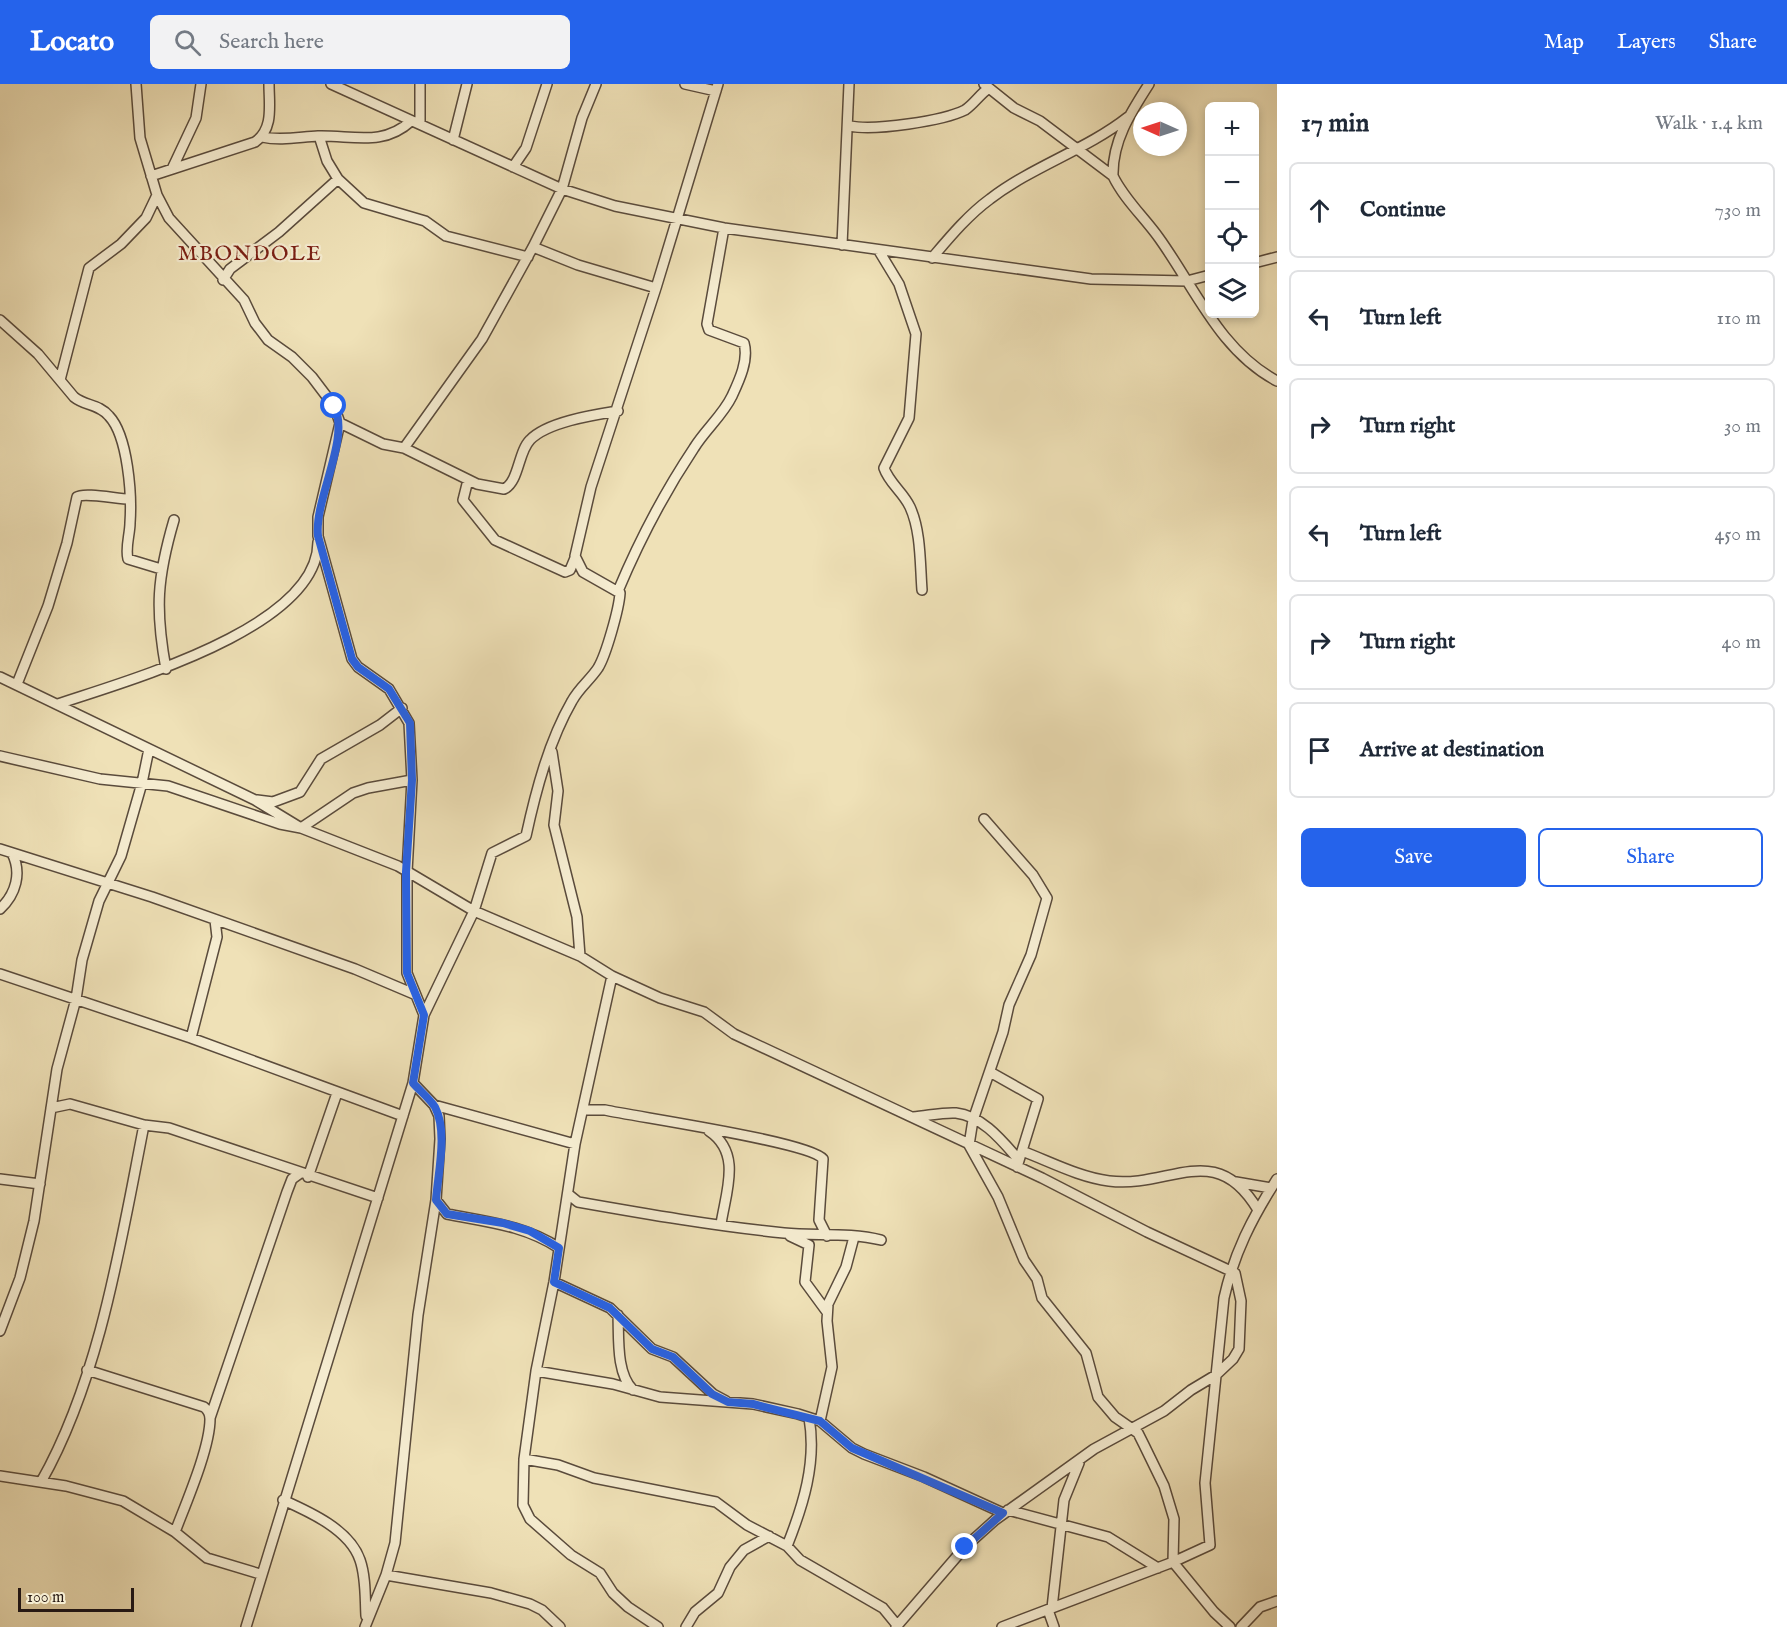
<!DOCTYPE html>
<html lang="en">
<head>
<meta charset="utf-8">
<style>
	body { margin:0; font-family:"IM FELL English",serif; background:#f2f2f3; color:#1f2937 }
	.controls { position:absolute; right:18px; top:18px; display:grid; overflow:hidden; border-radius:9px; box-shadow:0 3px 9px #0003 }
	.controls button { width:54px; height:54px; display:grid; place-items:center; padding:0; border:0; border-bottom:2px solid #e0e1e3; background:#fff; color:#1f2937; font:30px sans-serif }
	.compass { position:absolute; left:1133px; top:18px; width:54px; height:54px; border-radius:50%; background:#fff; box-shadow:0 3px 9px #0003; rotate:273deg }
	.scale { position:absolute; left:18px; bottom:15px; width:116px; box-sizing:border-box; padding-left:6px; border:3px solid #281913; border-top:0; font-size:16px; line-height:21px; white-space:nowrap; color:#281913; -webkit-text-stroke:4px #f5ecd0; paint-order:stroke }
	.stop { position:absolute; width:18px; height:18px; margin:-14px; border:4px solid #2563eb; border-radius:50%; background:#fff }
	.stop.end { background:#2563eb; border-color:#fff; box-shadow:0 2px 6px #0008 }
	.list { margin:0; padding:0; list-style:none }
	h2 { display:flex; justify-content:space-between; align-items:center; height:78px; margin:0; padding:0 24px; font-size:26px }
	h2 small { font-size:20px; font-weight:400; color:#747a83 }
	.list li { display:grid; grid-template-columns:39px 1fr auto; gap:18px; align-items:center; box-sizing:border-box; height:96px; margin:0 12px 12px; padding:0 12px; border:2px solid #e0e1e3; border-radius:9px }
	.list b { display:block; font-size:22px; white-space:nowrap }
	.list em { font-size:20px; font-style:normal; color:#747a83 }
	.actions { display:flex; gap:12px; padding:18px 24px }
	.actions a { flex:1; padding:14px 0; border:2px solid #2563eb; border-radius:9px; text-align:center; font-size:21px; color:#2563eb }
	.actions .main { background:#2563eb; color:#fff }
	.icon { flex:none; width:33px; height:33px; fill:none; stroke:currentColor; stroke-width:2; stroke-linecap:round; stroke-linejoin:round }
	.map { position:relative; flex:none; width:1277px; height:1543px; overflow:hidden }
	header { display:flex; align-items:center; gap:36px; box-sizing:border-box; height:84px; padding:0 30px; background:#2563eb; color:#fff }
	header strong { font-size:28px }
	nav { display:flex; gap:33px; margin-inline-start:auto; font-size:21px }
	.search { width:420px; height:54px; background:#f2f2f3; display:flex; align-items:center; gap:15px; box-sizing:border-box; padding:0 21px; border-radius:9px; color:#747a83; font-size:22px }
	main { display:flex }
	aside { flex:1; background:#fff }
	.map>svg:first-child { display:block }
</style>
</head>
<body>
<header>
<strong>Locato</strong>
<div class="search"><svg class="icon" aria-label="search" viewBox="0 0 24 24"><circle cx="10" cy="10" r="6"/><path d="M15 15l6 6"/></svg>Search here</div>
<nav><a>Map</a><a>Layers</a><a>Share</a></nav>
</header>
<main>
<div class="map">
<svg width="1277" height="1543" viewBox="0 0 1277 1543">
	<rect width="100%" height="100%" fill="#efe1b7"/>
	<filter id="stains"><feTurbulence type="fractalNoise" baseFrequency=".00333" numOctaves="4"/><feColorMatrix values="0 0 0 0 .2 0 0 0 0 .09 0 0 0 0 .02 0 0 0 .5 -.17"/></filter>
	<radialGradient id="worn" r=".72"><stop offset=".6" stop-color="#630" stop-opacity="0"/><stop offset="1" stop-color="#630" stop-opacity=".3"/></radialGradient>
	<g fill="none" stroke-linecap="round" stroke-linejoin="round">
		<defs>
			<path id="street" d="M136,0L140,54L157,111L169,134L244,216L255,239L268,256L292,273L312,293L334,322L340,339L318,433V452L352,575L358,583L389,605L409,639L412,696L407,788V889L424,931L413,999L246,1543
				M331,0L562,105L615,122L724,144L1091,195L1187,197L1210,191
				M685,0L716,7
				M984,0L1014,24L1040,37L1113,92
				M1149,0C1131,28 1112,57 1113,92C1124,115 1144,133 1159,154C1195,204 1220,267 1277,297
				M420,40V0
				M850,42C874,47 943,37 965,26C974,20 980,10 989,4
				M319,52L327,77L338,95L364,119L425,137L446,152L528,173
				M262,53C281,57 299,53 318,52C352,51 383,63 411,37
				M453,56L467,0
				M513,83L526,64L547,0
				M172,85L196,34L201,0
				M151,92L255,58C274,45 269,21 269,0
				M842,161L849,0
				M533,163L578,181L656,204
				M879,167L899,200L916,250L909,334L884,384C889,399 903,408 910,423C921,447 920,479 922,506
				M932,174C949,154 968,131 990,115C1033,82 1086,66 1128,33
				M1254,179L1277,173
				M223,196L230,185L279,148L338,95
				M0,236L38,270L74,313C85,322 99,320 109,332C128,352 132,411 130,439C130,450 125,464 128,475L161,485
				M60,296L89,184L121,160L146,134L157,111
				M340,339L383,360L404,364L477,400L504,405C519,398 518,368 530,356C547,338 593,331 618,327
				M404,364L482,255L533,163L562,105L582,34L596,0
				M468,396L463,416L495,456L565,488L570,486L575,474
				M618,507C639,457 664,409 694,364C705,346 723,331 732,312C739,297 749,276 744,259L709,246L707,240L724,144
				M166,585C155,525 157,494 174,436
				M0,593L255,716L301,744L398,782L474,827L580,872L612,892L660,914L704,928L734,950L1042,1094L1147,1148L1235,1189L1241,1217L1239,1265L1233,1275L1216,1291L1191,1306L1164,1327L1094,1365L995,1436L965,1463L896,1543
				M17,600L48,522L67,459L77,413C84,408 118,415 129,415
				M58,620C126,597 318,544 318,458
				M552,668L558,707L554,741L577,833L580,872
				M0,672L100,695L168,702L280,740L301,744L353,709L368,704L412,696
				M257,716L273,718L300,708L321,675L380,641L402,624
				M984,735L1033,791L1047,814L1031,871L1009,921L1003,948L973,1036L969,1061L998,1113L1024,1176L1037,1195L1042,1214L1086,1269L1098,1313L1115,1333L1138,1349L1144,1361L1164,1402L1174,1435L1173,1478L1214,1528L1230,1543
				M0,765L152,813L355,885L414,910
				M0,825C16,810 22,789 12,769
				M0,890L191,954L403,1032
				M612,892L575,1060L554,1198L536,1287L524,1375L523,1421L530,1435L571,1471L600,1489L613,1509L628,1523L658,1543
				M424,931L474,827L492,769L526,752C536,706 549,657 572,617C579,604 590,596 598,584C606,571 619,525 620,509L583,488L575,472L591,403L656,204L718,0
				M191,954L217,853L215,836
				M990,988L1038,1015L1017,1083
				M434,1021L575,1060
				M51,1024L70,1020L144,1041L169,1044L378,1114
				M583,1026H605C637,1033 810,1058 823,1075L819,1136L827,1152
				M913,1033C927,1032 943,1028 956,1029C983,1032 1003,1058 1019,1076
				M709,1047C742,1069 726,1107 721,1140
				M1022,1067C1051,1078 1079,1093 1109,1097C1170,1105 1215,1054 1258,1126
				M308,1093L337,1009
				M0,1095L40,1100
				M1236,1098L1271,1104
				M568,1110L578,1118C646,1130 715,1142 784,1149C816,1152 850,1148 881,1156
				M436,1116L447,1130C487,1138 524,1141 559,1164
				M790,1152L809,1161L805,1198L827,1228
				M554,1198L610,1224L652,1265L673,1273L713,1310L726,1317
				M618,1231C619,1254 616,1289 633,1306
				M0,1247L20,1194L34,1137L57,985L76,915L82,876L99,817L121,772L142,699L149,665
				M87,1286L204,1323C208,1326 210,1330 210,1335C210,1364 186,1419 175,1448
				M536,1287L613,1300L660,1313L753,1320L798,1330L820,1337L852,1364L864,1370L924,1393L1003,1429
				M210,1334L287,1108L292,1095L299,1090
				M820,1337L832,1283L827,1237L828,1220L846,1183L854,1153
				M524,1375L558,1381L594,1394L716,1418L747,1441L787,1462L800,1476L883,1524L897,1541
				M0,1392L66,1402L123,1417L175,1448L207,1474L260,1490
				M41,1398C100,1294 121,1157 144,1041
				M283,1416C310,1428 350,1446 360,1476C366,1493 365,1514 366,1532
				M1008,1426L1108,1453L1158,1484
				M787,1462C803,1422 817,1378 809,1334
				M386,1491L491,1509L530,1520L542,1526L560,1543
				M1052,1524L1064,1416L1079,1379
				M1048,1526L1054,1543
				M365,1543L386,1491L395,1459L418,1231L436,1116L440,1055L439,1032L434,1021L413,999
				M686,1543L695,1528L718,1509L730,1483L744,1466L769,1452
				M1002,1543L1173,1478L1210,1461L1205,1399L1224,1214C1234,1169 1252,1134 1277,1095
				M1241,1543L1260,1523L1277,1517"/>
		</defs>
		<!-- street casing -->
		<use href="#street" stroke="#5a4b3c" stroke-width="12"/>
		<!-- street -->
		<use href="#street" stroke="#f5ecd0" stroke-width="9"/>
	</g>
	<g fill="none" stroke-linecap="round" stroke-linejoin="round">
		<!-- route -->
		<path stroke="#2563eb" stroke-width="8" d="M334,322C351,354 314,415 318,452L352,575L358,583L389,605L410,639L412,696L406,788L407,889L424,931L413,999C420,1007 430,1015 435,1023C448,1048 438,1089 436,1116L447,1130L503,1139L530,1147L559,1164L554,1198L610,1224L652,1265L673,1273L712,1310L728,1318L753,1320L820,1337L852,1364L1003,1429L965,1463"/>
	</g>
	<g text-anchor="middle" stroke-width="4.5" stroke-linejoin="round" paint-order="stroke">
		<!-- quarter labels -->
		<g font-size="21" letter-spacing="1.5" fill="#7a1f14" stroke="#f5ecd0">
			<text x="250" y="176">MBONDOLE</text>
		</g>
	</g>
	<rect width="100%" height="100%" filter="url(#stains)"/>
	<rect width="100%" height="100%" fill="url(#worn)"/>
</svg>
<div class="controls">
<button>+</button>
<button>−</button>
<button><svg class="icon" aria-label="locate" viewBox="0 0 24 24"><circle cx="12" cy="12" r="6"/><path d="M12 2v4M12 18v4M2 12h4M18 12h4"/></svg></button>
<button><svg class="icon" aria-label="layers" viewBox="0 0 24 24"><path d="M12 4l9 5-9 5-9-5zM3 14l9 5 9-5"/></svg></button>
</div>
<svg class="compass" viewBox="-18 -18 36 36"><path d="M0-13l5 13h-10z" fill="#e53935"/><path d="M0 13l5-13h-10z" fill="#747a83"/></svg>
<div class="scale">100 m</div>
<div class="stop" style="left:334px;top:322px"></div>
<div class="stop end" style="left:965px;top:1463px"></div>
</div>
<aside>
<h2>17 min<small>Walk · 1.4 km</small></h2>
<ul class="list">
<li><svg class="icon" aria-label="ahead" viewBox="0 0 24 24"><path d="M12 20V5M6 11l6-6 6 6"/></svg><div><b>Continue</b></div><em>730 m</em></li>
<li><svg class="icon" aria-label="left" viewBox="0 0 24 24"><path d="M17 20v-9H6M10 6l-5 5 5 5"/></svg><div><b>Turn left</b></div><em>110 m</em></li>
<li><svg class="icon" aria-label="right" viewBox="0 0 24 24"><path d="M7 20v-9h11M14 6l5 5-5 5"/></svg><div><b>Turn right</b></div><em>30 m</em></li>
<li><svg class="icon" aria-label="left" viewBox="0 0 24 24"><path d="M17 20v-9H6M10 6l-5 5 5 5"/></svg><div><b>Turn left</b></div><em>450 m</em></li>
<li><svg class="icon" aria-label="right" viewBox="0 0 24 24"><path d="M7 20v-9h11M14 6l5 5-5 5"/></svg><div><b>Turn right</b></div><em>40 m</em></li>
<li><svg class="icon" aria-label="arrive" viewBox="0 0 24 24"><path d="M6 21V4h12l-3 4 3 4H6"/></svg><div><b>Arrive at destination</b></div></li>
</ul>
<div class="actions"><a class="main">Save</a><a>Share</a></div>
</aside>
</main>
</body>
</html>
